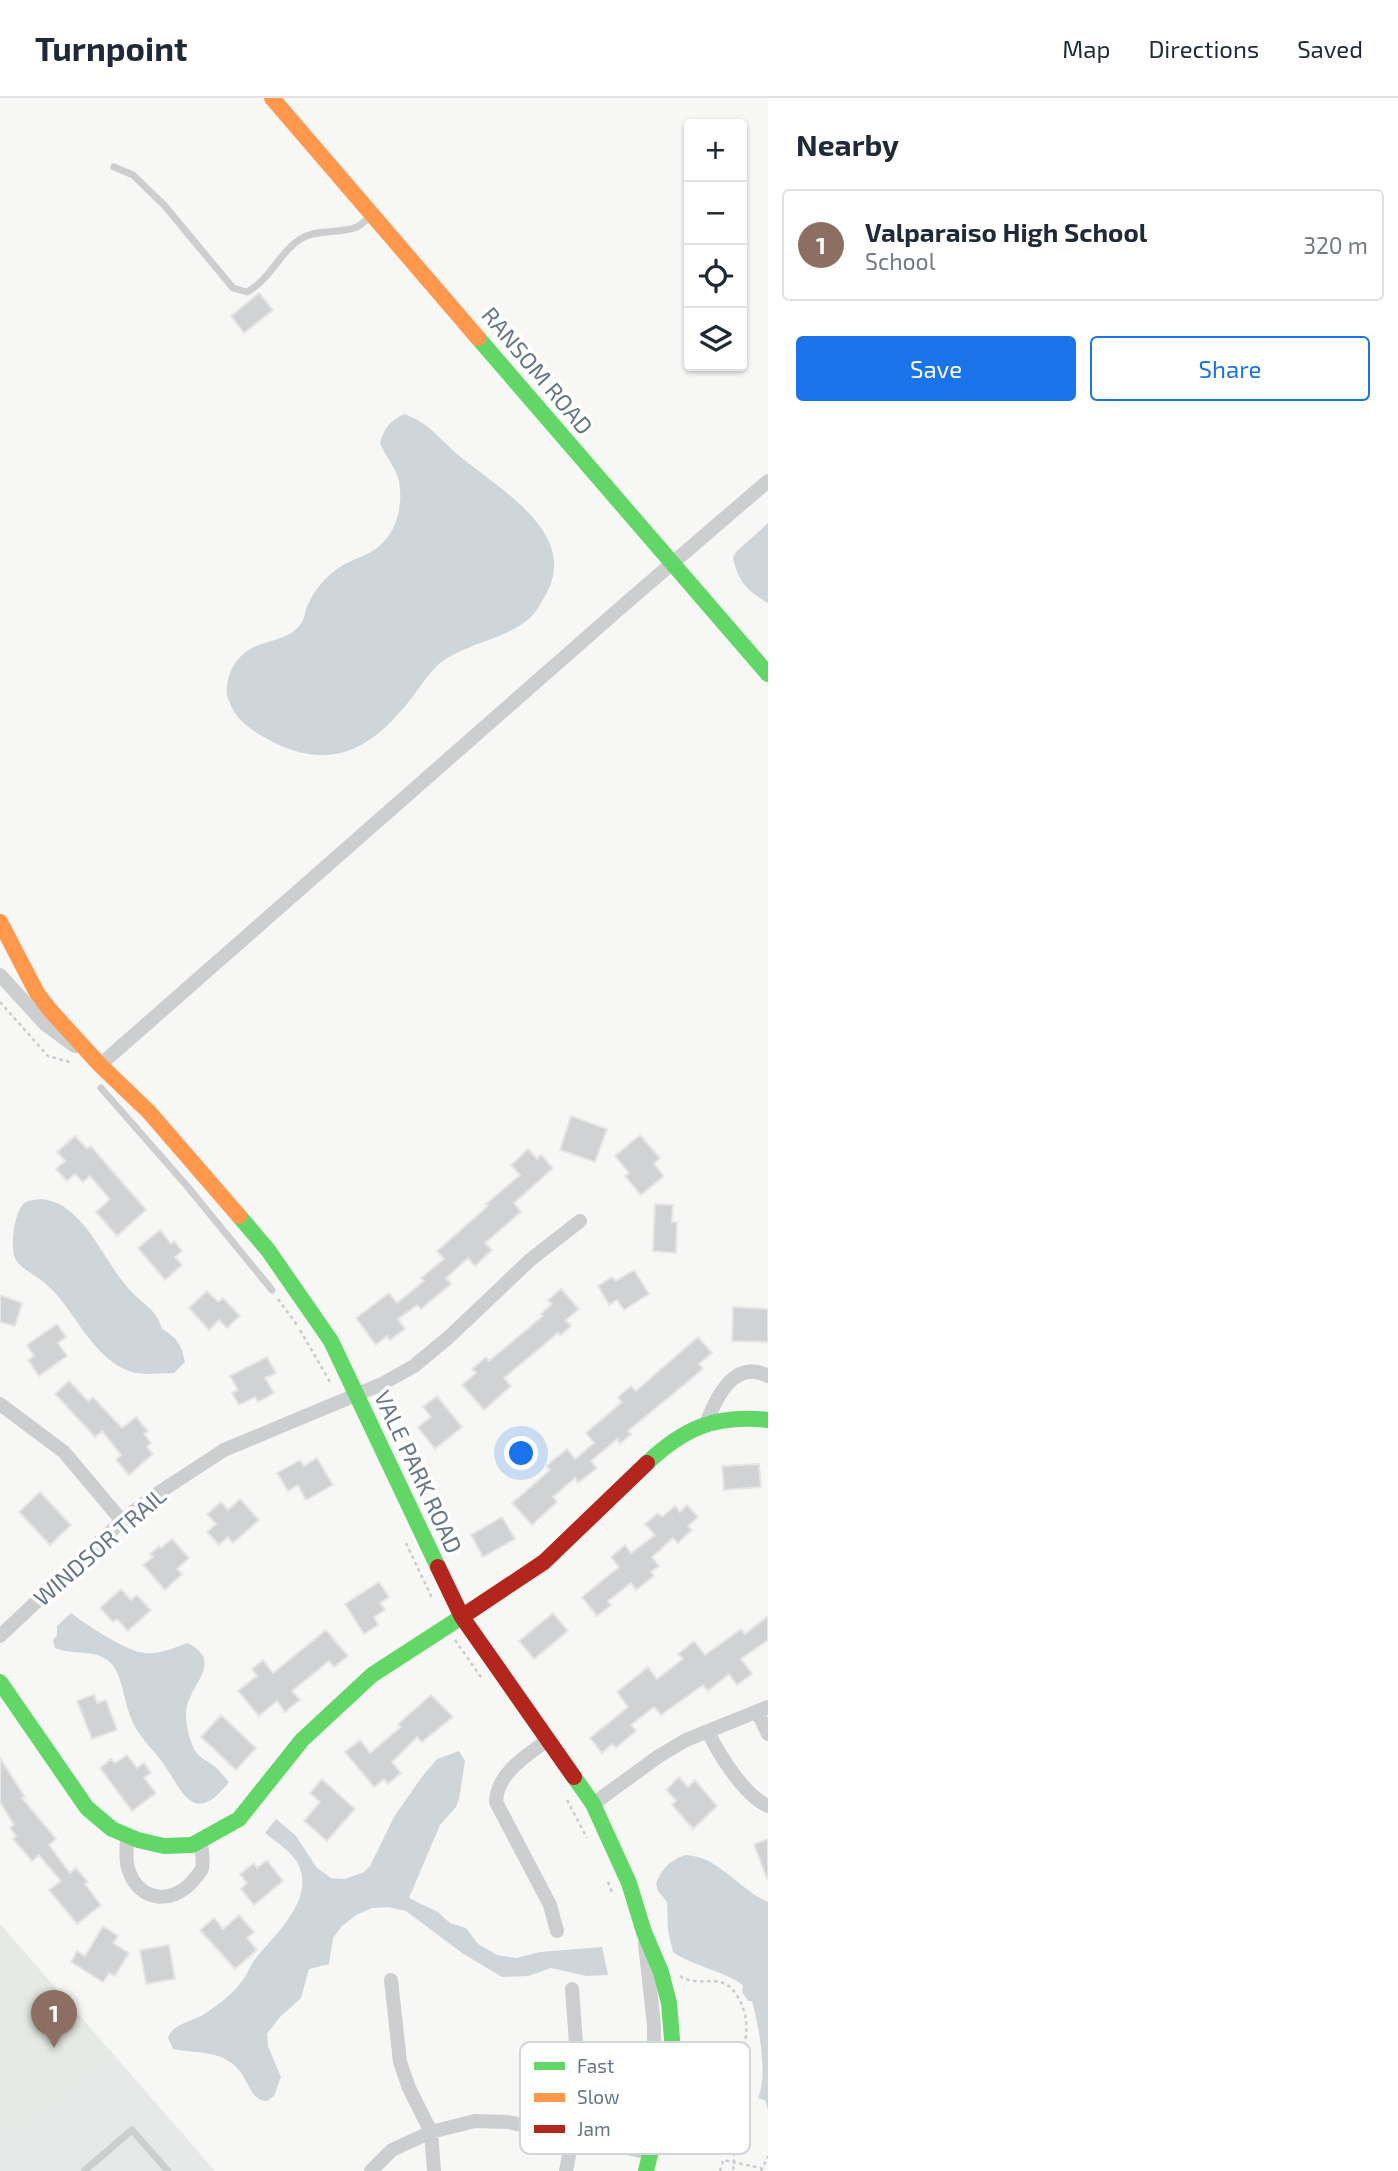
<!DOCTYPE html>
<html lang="en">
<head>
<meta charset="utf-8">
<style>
	body { margin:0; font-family:"Exo 2",sans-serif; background:#f2f2f3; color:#1f2937 }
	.controls { position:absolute; right:21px; top:21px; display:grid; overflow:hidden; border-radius:7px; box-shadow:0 2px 5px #0004 }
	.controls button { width:63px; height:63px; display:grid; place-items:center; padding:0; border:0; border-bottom:2px solid #e0e1e3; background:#fff; color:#1f2937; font:35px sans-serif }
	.you { position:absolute; left:522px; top:1356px; width:24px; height:24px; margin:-18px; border:5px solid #fff; border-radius:50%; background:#1a73e8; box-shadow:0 0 0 10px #1a73e833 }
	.badge { display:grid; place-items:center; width:46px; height:46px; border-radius:50%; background:#1a73e8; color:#fff; font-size:23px; font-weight:700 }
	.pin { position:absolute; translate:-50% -58px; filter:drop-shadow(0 2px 4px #0008) }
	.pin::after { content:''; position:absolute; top:37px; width:24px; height:21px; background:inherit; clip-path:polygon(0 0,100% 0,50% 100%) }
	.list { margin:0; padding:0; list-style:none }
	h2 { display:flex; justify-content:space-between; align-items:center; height:91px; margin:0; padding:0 28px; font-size:30px }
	h2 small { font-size:23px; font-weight:400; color:#747a83 }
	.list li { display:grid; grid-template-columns:46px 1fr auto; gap:21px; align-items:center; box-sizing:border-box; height:112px; margin:0 14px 14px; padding:0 14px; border:2px solid #e0e1e3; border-radius:7px }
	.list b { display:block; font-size:26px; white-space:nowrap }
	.list p { margin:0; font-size:23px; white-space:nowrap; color:#747a83 }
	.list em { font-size:23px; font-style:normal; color:#747a83 }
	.actions { display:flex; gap:14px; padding:21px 28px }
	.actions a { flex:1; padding:16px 0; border:2px solid #1a73e8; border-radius:7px; text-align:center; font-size:24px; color:#1a73e8 }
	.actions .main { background:#1a73e8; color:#fff }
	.icon { flex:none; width:38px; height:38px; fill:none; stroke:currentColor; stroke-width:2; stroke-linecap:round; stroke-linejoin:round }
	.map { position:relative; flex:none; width:768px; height:2073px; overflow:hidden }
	header { display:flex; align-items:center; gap:42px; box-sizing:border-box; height:98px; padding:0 35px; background:#fff; border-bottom:2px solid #e0e1e3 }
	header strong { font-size:33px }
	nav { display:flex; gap:38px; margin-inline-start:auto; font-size:24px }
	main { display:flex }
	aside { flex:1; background:#fff }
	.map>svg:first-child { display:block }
</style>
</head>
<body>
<header>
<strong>Turnpoint</strong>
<nav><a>Map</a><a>Directions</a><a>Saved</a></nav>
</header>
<main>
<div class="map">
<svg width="768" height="2073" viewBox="0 0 768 2073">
	<rect width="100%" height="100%" fill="#f7f7f6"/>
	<!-- built -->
	<path fill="#e7e9e8" d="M0,1826L215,2073H0Z"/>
	<!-- green -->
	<path fill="#e6eae4" d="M0,1831L109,1956L17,2035L0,2016Z"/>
	<!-- water -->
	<path fill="#cfd6d9" d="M404,316C432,326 440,343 462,360C502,393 581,437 545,498C541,505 536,514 530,520C505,542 466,545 440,565C427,576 418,593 407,606C369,652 331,672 275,645C256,635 236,624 229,603C225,594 227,586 229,578C244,534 285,552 302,524C305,520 305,513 307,509C312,496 321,484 332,475C343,465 355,462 369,455C395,442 404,410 399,383C396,369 385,358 380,345C384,330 390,323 404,316Z
		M768,425V505C747,493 738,483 733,460L736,454Z
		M41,1101C56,1103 63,1107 74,1117C96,1137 109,1169 129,1191C142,1206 157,1211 162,1231C177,1239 182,1248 185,1264L174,1275C156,1275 139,1279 122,1270C89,1253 74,1211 47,1187C39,1179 19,1170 15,1160C10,1148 14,1111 26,1104C29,1102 37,1102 41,1101Z
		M71,1515C87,1527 124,1552 144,1555C158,1557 174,1550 187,1545C224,1562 192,1585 187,1608C184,1619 188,1636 192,1646C198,1661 203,1659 214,1668C220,1672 224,1679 229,1684C193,1730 183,1693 162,1664C152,1650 137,1637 131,1620C124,1604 123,1579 111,1565C96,1550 73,1558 55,1550L53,1542L57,1537V1528Z
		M459,1653L465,1663L459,1701L456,1709L440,1727L409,1800L438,1814L450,1825L466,1830L478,1846L497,1857L516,1860L540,1854L602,1849L608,1877L587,1878L551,1870L528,1878L502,1879L462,1855L406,1813L388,1809L372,1810L356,1817L342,1828L333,1840L329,1866L309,1871L301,1900L280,1919L267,1936L268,1948L281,1979L274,1998L267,2003C251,2003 248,1982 239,1972C221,1951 196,1956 173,1951L168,1940C172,1926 194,1923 206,1915C219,1906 233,1896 242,1883C248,1876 250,1867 256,1860C275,1836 314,1803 299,1768C294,1755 276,1744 265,1735L276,1721L296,1738L317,1770L331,1780L345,1781L364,1774L370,1768L394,1719L421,1680L437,1661Z
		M685,1757C719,1758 738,1791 768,1804V2012L765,2002L758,2000C768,1978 759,1928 752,1903H748L742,1894L743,1888C735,1877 690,1867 673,1854L668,1833L667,1804L658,1793L656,1785C663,1770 669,1763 685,1757Z"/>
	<!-- building -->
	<path fill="#d1d2d3" stroke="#e6e6e6" stroke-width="2" d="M259,195L273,212L244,235L231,218Z
		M571,1018L607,1031L595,1064L560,1052Z
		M640,1037L660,1060L654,1066L664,1078L641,1097L625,1078L629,1075L615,1058Z
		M75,1038L87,1051L91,1048L146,1112L117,1138L96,1114L110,1101L90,1078L83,1084L75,1076L67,1083L56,1071L65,1063L57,1054Z
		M528,1051L537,1061L541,1057L553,1070L514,1105L521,1114L485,1145L492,1152L475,1168L468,1160L446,1180L451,1186L421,1211L417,1207L398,1221L405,1231L390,1242L387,1238L376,1247L356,1220L389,1195L397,1205L424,1183L421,1180L444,1161L437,1153L488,1108L486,1106L520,1077L511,1067Z
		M655,1106L673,1107L672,1124H677L676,1155L653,1153Z
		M160,1132L171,1146L174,1143L182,1153L175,1159L182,1167L165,1182L138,1150Z
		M634,1172L649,1196L624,1212L617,1202L609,1207L598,1188L612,1179L616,1183Z
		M561,1191L579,1211L566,1222L571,1228L560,1238L558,1235L504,1280L511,1288L484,1312L462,1287L476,1275L472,1271L486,1259L489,1263L543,1218L541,1216L552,1206L548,1202Z
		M207,1193L218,1204L223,1200L240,1218L227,1230L219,1222L209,1232L189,1210Z
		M0,1197L22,1205L15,1228L0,1224Z
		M733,1209L768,1211V1244L732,1243Z
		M57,1226L66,1239L58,1245L67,1258L39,1278L28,1262L34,1258L27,1247Z
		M698,1239L712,1255L699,1266L703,1271L628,1333L631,1336L620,1346L617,1341L591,1363L597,1370L578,1385L575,1380L553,1399L557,1404L532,1427L512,1405L550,1372L546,1368L567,1351L575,1361L594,1345L586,1335L622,1304L618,1299L631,1288L636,1293Z
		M267,1259L276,1275L265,1280L274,1295L258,1304L255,1299L239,1307L232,1295L238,1292L230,1278Z
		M69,1283L88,1303L93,1299L122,1330L136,1319L148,1333L144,1336L151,1345L147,1349L153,1356L129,1377L116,1362L121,1357L102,1333L95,1339L55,1296Z
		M437,1298L462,1329L435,1351L418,1329L431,1319L423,1309Z
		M317,1360L333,1387L306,1402L298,1387L288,1393L277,1375L300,1362L304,1368Z
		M759,1366L761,1389L724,1392L722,1368Z
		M40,1394L71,1427L50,1447L19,1414Z
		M240,1401L259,1422L233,1445L228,1439L219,1447L207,1434L216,1426L207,1416L221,1404L228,1412Z
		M687,1407L698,1419L688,1428L692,1432L678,1445L673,1440L652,1459L659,1468L651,1474L654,1478L636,1492L631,1485L608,1503L611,1507L597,1518L582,1499L619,1469L611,1459L625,1447L631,1455L655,1437L645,1426L658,1415L662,1419L675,1408L680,1414Z
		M502,1419L515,1441L483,1459L471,1437Z
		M172,1441L189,1460L177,1471L182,1476L165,1492L143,1467L153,1459L150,1456L159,1448L161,1450Z
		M379,1484L389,1499L380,1505L385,1512L374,1519L378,1527L364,1536L345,1506Z
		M121,1491L131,1502L137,1497L151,1512L128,1533L117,1521L113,1524L100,1510Z
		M553,1515L568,1533L534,1561L519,1543Z
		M768,1518V1542L741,1561L752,1576L737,1587L729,1576L708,1593L703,1587L661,1617L654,1609L631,1627L636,1633L616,1650L612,1646L602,1655L590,1640L628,1609L617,1594L648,1569L657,1581L683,1561L678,1556L694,1543L705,1557L741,1531L745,1536Z
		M326,1532L348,1558L334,1569L329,1563L292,1593L300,1602L285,1614L277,1603L259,1618L238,1593L257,1578L252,1571L263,1562L273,1575Z
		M94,1596L97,1605L106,1602L117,1632L92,1641L77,1603Z
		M431,1597L453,1619L422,1644L417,1639L392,1664L401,1675L388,1686L384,1681L374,1689L345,1654L360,1642L370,1655L401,1629L398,1626Z
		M221,1617L256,1650L236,1672L201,1639Z
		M127,1657L137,1670L144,1665L151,1675L144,1680L156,1695L132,1713L100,1670L111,1661L115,1665Z
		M0,1660L25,1699L22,1700L56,1741L49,1747L70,1775L76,1770L88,1784L85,1786L101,1807L77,1826L49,1792L61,1783L39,1757L32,1763L13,1741L16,1738L10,1730L14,1727L0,1704Z
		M679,1679L688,1689L695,1682L717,1708L693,1731L672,1707L676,1702L666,1692Z
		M322,1681L355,1711L327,1743L304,1723L320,1704L310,1695Z
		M768,1741V1781H767L754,1746Z
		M267,1762L283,1783L254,1807L241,1791L247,1785L240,1776L254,1765L257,1770Z
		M239,1817L254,1834L247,1840L257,1852L235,1871L200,1832L214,1820L223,1831Z
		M103,1828L118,1838L113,1845L129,1855L115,1878L109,1875L103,1884L71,1864L77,1853L85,1858Z
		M169,1847L175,1881L146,1886L140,1852Z"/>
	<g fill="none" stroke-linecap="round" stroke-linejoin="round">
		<!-- path -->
		<path stroke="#cbcccc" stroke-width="2.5" stroke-dasharray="3.5 3.5" stroke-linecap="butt" d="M0,904L48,958L73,965
			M278,1201L297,1227
			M300,1232L330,1284
			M406,1445L433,1502
			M455,1542L483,1582
			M567,1702L587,1740
			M608,1784L613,1797
			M680,1878C699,1890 717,1876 731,1890C739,1898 745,1912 746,1923C747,1931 746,1943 743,1950C741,1959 734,1966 734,1975C731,2008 737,2040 733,2073
			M687,1991L708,1993
			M732,2006L720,1993L733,1981
			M731,2017L708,1993L734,1971
			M720,2073L723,2062L761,2070
			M761,2073L768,2058"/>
		<!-- lane -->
		<path stroke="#cccecf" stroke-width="7" d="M114,69L133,77L164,107L233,190L247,194C271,181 279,154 302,140C318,131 340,136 357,129C361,127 366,122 370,119
			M101,990L187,1088L272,1192
			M84,2073L132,2032L168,2073"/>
		<!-- street -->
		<path stroke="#cccecf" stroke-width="14" d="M0,877L45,926L75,948
			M94,962L100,967L626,505L768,383
			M0,1306L64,1354L122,1423
			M706,1326C716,1300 734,1260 768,1278
			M0,1538L122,1423L152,1399L224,1352L382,1286L414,1268L449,1239L530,1162L580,1123
			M757,1613L768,1636
			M708,1633C718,1656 745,1698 768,1708
			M548,1642C527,1657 497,1675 496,1704L550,1807L557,1833
			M593,1706L659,1658L686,1642L768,1609
			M127,1737C127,1747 125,1761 128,1770C138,1806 176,1807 196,1779C197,1778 202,1772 202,1770C204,1763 201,1750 201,1742
			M645,1846L654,1927V2028
			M391,1882L400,1964L409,1990L431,2034L434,2073
			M371,2073L392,2052L431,2034L475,2023L508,2024L650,2055
			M566,2073L580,2000L572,1891"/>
		<!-- fast -->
		<path stroke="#63d668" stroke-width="16" d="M478,240L768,576
			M239,1118L268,1152L331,1243L438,1469
			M647,1365C684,1330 716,1316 768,1322
			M0,1584L87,1710L112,1731L138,1742L164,1748L192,1747L239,1721L302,1642L372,1577L466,1516
			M574,1679L593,1706L629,1785L644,1834L661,1874L669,1905L672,1941L671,1991L655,2036L646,2073"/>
		<!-- slow -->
		<path stroke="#ff974d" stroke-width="16" d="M272,0L478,240
			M0,824L37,895L50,912L100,967L149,1014L239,1118"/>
		<!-- jam -->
		<path stroke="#b3261e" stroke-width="16" d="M438,1469L462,1519L574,1679
			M466,1516L544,1464L647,1365"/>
	</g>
	<g text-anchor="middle" stroke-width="7" stroke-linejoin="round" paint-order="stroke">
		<!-- street labels -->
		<g font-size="23" fill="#667686" stroke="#fff">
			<text transform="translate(537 273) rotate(50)" y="8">RANSOM ROAD</text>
			<text transform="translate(418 1374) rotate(65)" y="8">VALE PARK ROAD</text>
			<text transform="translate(100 1449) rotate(-41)" y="8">WINDSOR TRAIL</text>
		</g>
	</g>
	<!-- legend -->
	<rect x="520" y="1944" width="230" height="112" rx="10" fill="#fff" stroke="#d1d6db" stroke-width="2"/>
	<rect x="534" y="1964" width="31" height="8" fill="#63d668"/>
	<rect x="534" y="1995" width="31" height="9" fill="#ff974d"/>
	<rect x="534" y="2027" width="31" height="8" fill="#b3261e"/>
	<g font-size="19" fill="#667686">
		<text x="577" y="1975">Fast</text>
		<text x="577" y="2006">Slow</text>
		<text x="577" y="2038">Jam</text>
	</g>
</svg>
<div class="controls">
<button>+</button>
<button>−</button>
<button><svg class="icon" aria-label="locate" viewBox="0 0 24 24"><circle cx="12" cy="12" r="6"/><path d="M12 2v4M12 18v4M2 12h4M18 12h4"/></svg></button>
<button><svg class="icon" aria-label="layers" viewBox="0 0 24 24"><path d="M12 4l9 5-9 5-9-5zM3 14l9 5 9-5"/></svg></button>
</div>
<div class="you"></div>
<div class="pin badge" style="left:54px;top:1950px;background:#8d6e63">1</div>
</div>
<aside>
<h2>Nearby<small></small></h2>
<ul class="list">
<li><span class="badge" style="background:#8d6e63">1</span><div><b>Valparaiso High School</b><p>School</p></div><em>320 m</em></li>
</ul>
<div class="actions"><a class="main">Save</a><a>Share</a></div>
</aside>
</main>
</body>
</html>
